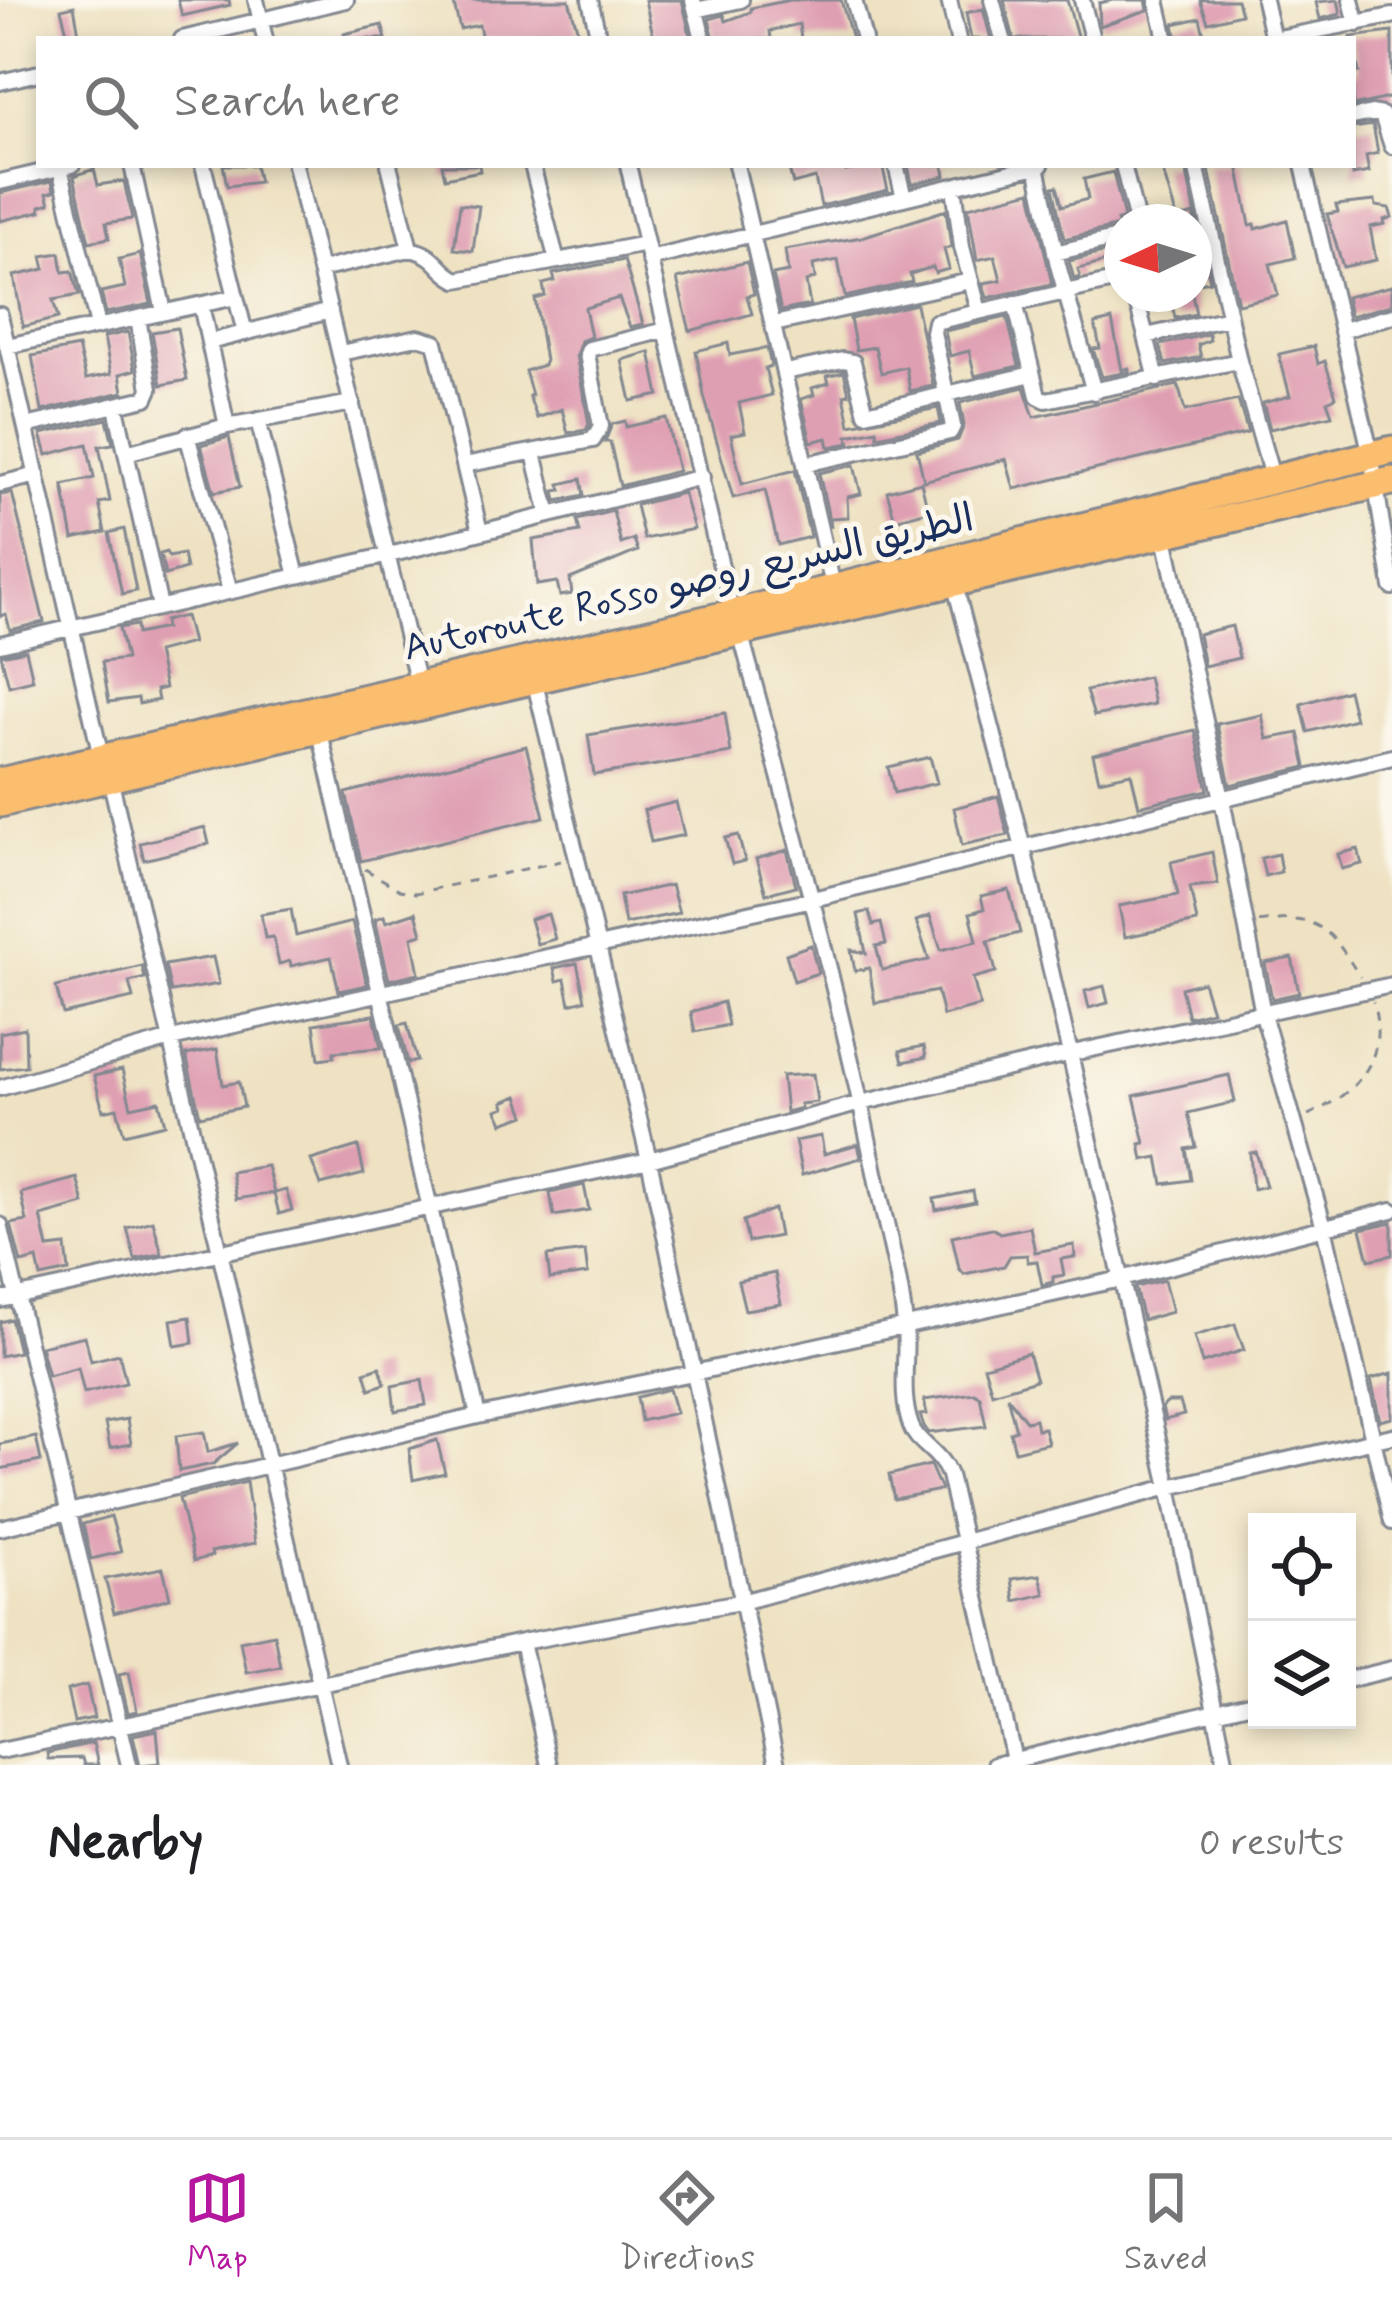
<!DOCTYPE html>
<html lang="en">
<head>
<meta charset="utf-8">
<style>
	body { margin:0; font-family:Mynerve,"Playpen Sans Arabic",sans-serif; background:#f2f2f2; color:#202124 }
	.controls { position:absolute; right:36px; bottom:36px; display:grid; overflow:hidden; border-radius:0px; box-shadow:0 6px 18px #0003 }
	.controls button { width:108px; height:108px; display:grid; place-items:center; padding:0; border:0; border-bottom:3px solid #e0e0e0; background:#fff; color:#202124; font:60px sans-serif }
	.compass { position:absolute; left:1104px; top:204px; width:108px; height:108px; border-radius:50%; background:#fff; box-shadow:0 6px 18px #0003; rotate:266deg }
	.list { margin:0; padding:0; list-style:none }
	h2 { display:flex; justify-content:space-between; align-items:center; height:156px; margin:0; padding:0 48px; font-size:51px }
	h2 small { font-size:39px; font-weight:400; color:#757577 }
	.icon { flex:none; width:66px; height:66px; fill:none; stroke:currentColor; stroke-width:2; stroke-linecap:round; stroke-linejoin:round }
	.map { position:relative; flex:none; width:1392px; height:1765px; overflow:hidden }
	.search { position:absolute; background:#fff; box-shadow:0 6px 18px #0003; left:36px; right:36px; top:36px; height:132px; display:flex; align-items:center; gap:30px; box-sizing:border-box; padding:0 42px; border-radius:0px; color:#757577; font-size:45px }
	.sheet { height:372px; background:#fff }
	nav { display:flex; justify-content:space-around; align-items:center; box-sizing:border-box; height:168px; border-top:3px solid #e0e0e0; background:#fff; font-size:33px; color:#757577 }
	nav a { display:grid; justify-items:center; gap:6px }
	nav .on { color:#b5179e }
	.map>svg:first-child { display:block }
</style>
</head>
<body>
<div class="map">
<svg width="1392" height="1765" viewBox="0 0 1392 1765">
	<rect width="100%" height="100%" fill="#fbf7ec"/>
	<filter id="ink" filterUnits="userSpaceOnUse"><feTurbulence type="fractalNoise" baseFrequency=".00833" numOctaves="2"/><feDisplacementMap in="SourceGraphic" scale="24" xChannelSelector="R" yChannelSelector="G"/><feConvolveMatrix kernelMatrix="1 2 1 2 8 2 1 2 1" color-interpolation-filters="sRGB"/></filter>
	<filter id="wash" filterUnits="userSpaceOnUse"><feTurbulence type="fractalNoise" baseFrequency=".004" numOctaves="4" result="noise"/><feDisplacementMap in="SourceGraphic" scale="48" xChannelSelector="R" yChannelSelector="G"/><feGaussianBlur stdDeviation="2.7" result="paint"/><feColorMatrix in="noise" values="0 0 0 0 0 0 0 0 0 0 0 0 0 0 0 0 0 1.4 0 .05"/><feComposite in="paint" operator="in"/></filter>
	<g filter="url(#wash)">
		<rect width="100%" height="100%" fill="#eee2c2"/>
		<g id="blocks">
			<!-- building -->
			<path fill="#df9fb2" d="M178,0H229L230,5L182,16Z
				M453,0H569L580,39H482L479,25L460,29Z
				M645,0H682L691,39H654Z
				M790,0H841L852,39H801L799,24L770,31L771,39H714L709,19L724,15L726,21L751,12V8Z
				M1004,0H1067L1078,39H1014Z
				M1113,0H1146L1148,10L1100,26L1099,3Z
				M1200,0H1237L1241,14L1208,22Z
				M1338,0L1341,14L1320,19L1316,2Z
				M74,6L79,34L68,36L61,9Z
				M983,9L991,39H971L966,13Z
				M1200,18L1204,35L1177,39L1174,24Z
				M382,25L386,39H345L344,34Z
				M1392,32V97L1353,106V73L1359,72L1351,37Z
				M1373,125L1378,153L1366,156L1369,172L1353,175V128Z
				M223,165H255L259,182L227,186Z
				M442,165H479L480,171L445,178Z
				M788,165H845L846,171L882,165L888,190L821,206L815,178L793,184Z
				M908,165H943L945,176L912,184Z
				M1161,165H1185L1210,281L1194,284V214L1177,219Z
				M1208,165H1238L1250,225L1255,224L1256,229L1287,220L1295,258L1270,264L1278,295L1238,304Z
				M94,169L98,185L124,181L132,219L106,223L109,238L89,242L74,176Z
				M1113,172L1124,218L1117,221L1119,226L1064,239L1053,187L1057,186L1062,206L1088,199L1084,179Z
				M52,181L54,191L47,193L50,203L40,206L41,211L0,221V193Z
				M1031,191L1052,284L987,298L983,283L1001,280L995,256L977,260L968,207Z
				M1375,201L1376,206L1389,208L1392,217L1384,220L1385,224L1370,227L1376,260L1343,267L1327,214L1338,212L1336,205Z
				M460,204L479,206L473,251L454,249Z
				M946,210L951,247L944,249L949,269L935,273L933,267L910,274L912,282L845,297L838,260L813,265L815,278L806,282L810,305L781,311L773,275L788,272L785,250L862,237Z
				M1120,249L1122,258L1078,269L1080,277L1074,279L1069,261Z
				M60,253L63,272L72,271L79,295L53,300L58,318L23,327L14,276L45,269L42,256Z
				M140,254L151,304L106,313L101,292L125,287L119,259Z
				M624,260L643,324L630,327L619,298L585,308L591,337L581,341L576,355L589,424L586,430L568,433L562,409L537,418L529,396L532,395L525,371L544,365L545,361L535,299L545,296L543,284L555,281L553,274Z
				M747,262L754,294L747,296L752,314L690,331L677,279Z
				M1392,286V305L1350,316L1346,297Z
				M1170,294H1192L1196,314L1175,318Z
				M916,304L933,386L910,391L906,367L881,373L875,347L856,350L850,319Z
				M1007,317L1019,366L975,376L969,351L950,356L945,331Z
				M1112,320L1122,370L1129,368V372L1102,377L1093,349L1100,348L1095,324Z
				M177,328L187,380L161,385L152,332Z
				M128,332L135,370L120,374L123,392L42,411L32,356L78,347L86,379L111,374L104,337Z
				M1209,334L1210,340L1198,345L1201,357L1165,364L1160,345Z
				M728,343L730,355L767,348L771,366L765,368L772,395L739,403L745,432L731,435L742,484L795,470L810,537L778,545L765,490L733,498L704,396L696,351Z
				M1314,346L1318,364L1325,361L1336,397L1327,401L1332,415L1270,429L1263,403L1290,396L1279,354Z
				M650,352L659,395L631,401L622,360Z
				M844,372L849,394L844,395L850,425L938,408L941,423L878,436L877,430L848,436L850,443L829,447L827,438L811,442L801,399L814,395L812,388L829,383L827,376Z
				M1178,385L1185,411L1238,400L1248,433L1014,489L1006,459L924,481L917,451L958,440L964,425L960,403L1024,387L1034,417Z
				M666,418L678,471L620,486L610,442H605L612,424L625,421L626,427Z
				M107,419L113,444L99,446L110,501L99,503L105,532L73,539L63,485L94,478L87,444L47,455L41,434Z
				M229,437L240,487L214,492L201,445Z
				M854,465L861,494L847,497L848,517L830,518L831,528L819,473Z
				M581,479L584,495L557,501L555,491L562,490L560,484Z
				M921,482L928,511L895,520L887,491Z
				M12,493L44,622L10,630L6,614L0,616V495Z
				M683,493L694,529L644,539L636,505Z
				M613,511L621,544L634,539L638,551L570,579L572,594L560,596L557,582L537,585L533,540L580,532L577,520Z
				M124,529L136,591L122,594L109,533Z
				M166,552L169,557L183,554L186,569L165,575L160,554Z
				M185,616L192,643L157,652L165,688L156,690L158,700L139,704L138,698L109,702L102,662L126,659L119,628L136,625L137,634L165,628L164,621Z
				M1232,626L1239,658L1204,666L1198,634Z
				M26,650L33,680L9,686L1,655Z
				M1148,677L1154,704L1094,716L1086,691Z
				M1348,690L1355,719L1308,732L1301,704Z
				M725,713L731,753L594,775L588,735Z
				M1262,715L1267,739L1299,733L1306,767L1230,785L1217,724Z
				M1195,730L1208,790L1139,806L1131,773L1099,780L1093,754Z
				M526,746L544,817L361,861L346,793Z
				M930,757L937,783L894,793L888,767Z
				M998,796L1008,835L962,845L954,808Z
				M676,802L684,835L651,842L644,810Z
				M205,827L209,844L144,860L140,843Z
				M738,835L745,861L732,864L725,838Z
				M1358,849L1362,864L1342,869L1338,854Z
				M787,850L796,886L766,894L756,859Z
				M1212,852L1218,884L1190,887L1197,922L1125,937L1119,906L1178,895L1171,862Z
				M1278,854L1281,872L1265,876L1261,858Z
				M671,885L679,913L625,924L620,896Z
				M1009,890L1020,933L988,941L996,972L973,978L980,1006L943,1016L937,991L875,1003L869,968L855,971L851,950L866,953L858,914L869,911L873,925L881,923L886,944L876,946L882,970L929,960L916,921L930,916L941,950L977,941L970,913L984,909L981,896Z
				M291,909L296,936L352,922L367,985L339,991L331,957L291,966L290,961L279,964L273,937L265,938L261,914Z
				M416,912L422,934L412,937L419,973L389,980L375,919L384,916L386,922Z
				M548,914L555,939L537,944L530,919Z
				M811,945L818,973L794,981L786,954Z
				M213,957L219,984L171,992L165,965Z
				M1292,958L1299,993L1272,999L1265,963Z
				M577,963L585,1000L570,1004L565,979L557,981L554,968Z
				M142,966L145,978L129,982L133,998L63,1014L56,987Z
				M1203,982L1212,1011L1188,1017L1181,988Z
				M1104,986L1108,1003L1089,1008L1085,991Z
				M723,1002L728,1025L695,1032L691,1012Z
				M374,1015L381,1048L334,1052V1057L319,1059L314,1024Z
				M407,1023L417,1061L408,1063L399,1025Z
				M25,1028L26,1066L0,1069V1033Z
				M924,1046L926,1057L903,1062L900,1051Z
				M217,1049L223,1085L239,1082L244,1107L200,1116L186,1055Z
				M122,1070L131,1107L159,1101L165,1124L124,1134L117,1108L103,1111L94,1076Z
				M813,1074L817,1102L800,1104L801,1108L786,1112L782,1076Z
				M1229,1075L1235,1102L1188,1113L1196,1147L1186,1149L1191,1180L1163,1184L1158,1157L1143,1160L1140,1144L1145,1143L1134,1096Z
				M518,1096L525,1115L503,1123L497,1110L505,1107L503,1102Z
				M821,1136L824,1154L858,1144L861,1158L802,1175L795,1141Z
				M358,1146L364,1174L321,1185L311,1160Z
				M1256,1152L1266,1186L1253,1189L1250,1153Z
				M267,1166L274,1193L236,1199L231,1172Z
				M77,1178L84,1204L41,1216L48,1248L66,1246L69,1271L41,1277L37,1259L21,1263L11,1224L27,1221L21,1193Z
				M584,1185L589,1210L554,1216L550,1193Z
				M286,1190L292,1210L279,1214L274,1193Z
				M973,1191L975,1202L936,1210L934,1199Z
				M774,1209L779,1236L748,1242L743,1221Z
				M153,1221L162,1254L135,1259L127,1228Z
				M1392,1222V1255L1369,1260L1361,1229Z
				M1030,1227L1035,1252L1074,1245L1075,1257L1061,1259L1064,1275L1053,1277V1282L1042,1285L1037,1261L1028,1262L1027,1255L1010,1256L1004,1266L964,1274L959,1268L952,1236L992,1228L1000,1233Z
				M585,1251L588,1274L550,1279L547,1256Z
				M775,1273L781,1304L745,1310L738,1281Z
				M1164,1280L1172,1312L1143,1320L1135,1287Z
				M190,1317L193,1343L175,1346L171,1320Z
				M11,1319L19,1352L0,1356V1322Z
				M1235,1324L1244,1350L1202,1363L1194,1336Z
				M85,1336L91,1361L119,1354L126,1383L84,1393L78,1368L48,1376L40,1346Z
				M1028,1353L1036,1380L992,1393L984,1366Z
				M380,1367L385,1384L370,1389L365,1372Z
				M1392,1373V1418L1380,1421L1371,1379Z
				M422,1380L426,1405L395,1411L392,1386Z
				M669,1389L676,1413L641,1421L637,1397Z
				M974,1393L980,1396L986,1426L929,1433L924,1426L920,1415L927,1414L924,1400Z
				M1007,1396L1026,1421L1035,1419L1037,1429L1044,1428L1048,1443L1015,1451L1010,1432L1016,1430Z
				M1168,1402H1180L1184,1415L1165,1420L1162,1407Z
				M127,1419L131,1444L110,1448L105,1423Z
				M204,1432L208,1452L238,1443L213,1464L179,1471L176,1436Z
				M36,1437L41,1461L0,1469V1444Z
				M437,1440L445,1473L413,1480L409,1449Z
				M930,1465L941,1490L894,1499L889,1475Z
				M246,1482L255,1543L211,1552L212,1556L194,1561L179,1498Z
				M111,1516L121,1552L91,1559L83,1524Z
				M163,1568L170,1598L114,1613L105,1579Z
				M1040,1575L1045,1594L1015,1601L1012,1579Z
				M274,1634L280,1666L246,1672L240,1641Z
				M129,1672L137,1711L128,1713L119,1674Z
				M87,1685L94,1718L74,1722L67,1690Z
				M157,1730L160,1763L140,1765L133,1735Z
				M93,1743L98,1765H84L82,1758L48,1759L47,1753Z"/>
		</g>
	</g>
	<g filter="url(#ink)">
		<use href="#blocks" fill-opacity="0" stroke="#848890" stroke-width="3"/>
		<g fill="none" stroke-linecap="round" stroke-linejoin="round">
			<defs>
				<path id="street" d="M256,0L265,39
					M590,0L599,39
					M693,0L703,39
					M854,0L864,39
					M949,0L958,39
					M992,0L1003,39
					M1082,0L1092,39
					M1157,0L1166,39
					M1264,0L1273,39L1392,16
					M1351,0L1357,24
					M696,10L741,0
					M182,39L346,0
					M0,82L39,73
					M1353,117L1372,113L1382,115L1392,146
					M132,165L164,312
					M203,165L245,333
					M295,165L418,685
					M389,165L410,249C440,256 435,269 457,280L646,244
					M532,165L557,261
					M628,165L732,614
					M736,165L834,590
					M896,165L904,198
					M1123,165L1137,222
					M1303,165L1371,455L1392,587
					M1037,166L1058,265L1094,392
					M60,168L98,326
					M0,182L72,165
					M954,186L962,247L979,311
					M1055,253L1122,237
					M649,259L1041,165
					M320,270L410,249
					M1135,294L1157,379
					M1015,303L1038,396L1046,400L1239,361L1196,165
					M201,305L227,426
					M0,315L101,757
					M774,324L970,281
					M1343,330L1392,316
					M1146,336L1229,318
					M209,342L330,311
					M7,346L236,297
					M340,353L418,337L435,342L480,532
					M1239,361L1273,480
					M785,372L843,360L853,362L866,413L1032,374
					M116,407L160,607
					M258,420L297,576
					M26,426L146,398L150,389L138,318
					M187,435L230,591
					M126,453L227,426L352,403
					M534,453L549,515
					M805,464L950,432L953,426L933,332L935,322L1122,279
					M464,465L593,440L601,426L587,354L589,349L666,330
					M0,484L37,475
					M1164,533L1222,799L1263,1014L1324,1227L1392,1522
					M954,582L1023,848L1169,1487L1226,1765
					M740,632C790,815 840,997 877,1182C886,1229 901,1278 905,1326C908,1359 899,1394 911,1426C917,1444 939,1450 949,1475L1014,1760
					M0,644L389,555L702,477
					M534,679L649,1160L777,1765
					M319,728L478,1416
					M110,778L339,1765
					M0,1088L171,1039L813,899L1392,757
					M0,1225L129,1765
					M0,1300L649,1160L861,1103L1068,1054L1392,985
					M0,1528L478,1416L693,1373L1121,1279L1392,1210
					M522,1642L549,1765
					M1347,1680L1392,1669
					M0,1751L522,1642L745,1601L1169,1487L1392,1436
					M994,1765L1257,1702"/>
				<path id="highway" d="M0,782L732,614L1392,450
					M0,803L1392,481"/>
			</defs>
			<!-- street casing -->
			<use href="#street" stroke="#848890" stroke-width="20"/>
			<!-- highway casing -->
			<use href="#highway" stroke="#848890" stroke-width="33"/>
			<!-- path -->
			<path stroke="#848890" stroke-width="3" stroke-dasharray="9 9" stroke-linecap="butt" d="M365,869L400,890L416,893L561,861
				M1259,922C1320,913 1330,929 1360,977
				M1308,1115C1357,1093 1389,1060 1373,1002"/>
			<!-- street -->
			<use href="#street" stroke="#fff" stroke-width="14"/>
			<!-- highway -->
			<use href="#highway" stroke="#fbbd6e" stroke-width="27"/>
		</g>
	</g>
	<g text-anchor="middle" stroke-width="10" stroke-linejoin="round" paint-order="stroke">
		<!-- street labels -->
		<g font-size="39" fill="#1b2f5e" stroke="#fbf7ec">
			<text transform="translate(688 581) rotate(-13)" y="14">Autoroute Rosso الطريق السريع روصو</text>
		</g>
	</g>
</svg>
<div class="controls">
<button><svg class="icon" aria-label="locate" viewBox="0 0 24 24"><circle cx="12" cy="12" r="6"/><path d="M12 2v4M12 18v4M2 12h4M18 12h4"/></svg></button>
<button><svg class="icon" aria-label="layers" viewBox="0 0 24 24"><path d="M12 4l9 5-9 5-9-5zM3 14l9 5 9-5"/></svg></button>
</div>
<svg class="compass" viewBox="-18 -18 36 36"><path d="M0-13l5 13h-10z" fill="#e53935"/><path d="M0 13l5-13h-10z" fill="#757577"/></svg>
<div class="search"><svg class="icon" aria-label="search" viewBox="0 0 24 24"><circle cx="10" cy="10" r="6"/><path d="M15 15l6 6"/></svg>Search here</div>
</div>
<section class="sheet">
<h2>Nearby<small>0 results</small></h2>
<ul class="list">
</ul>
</section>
<nav>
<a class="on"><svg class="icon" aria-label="map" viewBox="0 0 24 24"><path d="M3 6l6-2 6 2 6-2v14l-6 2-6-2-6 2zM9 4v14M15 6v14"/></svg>Map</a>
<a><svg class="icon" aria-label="directions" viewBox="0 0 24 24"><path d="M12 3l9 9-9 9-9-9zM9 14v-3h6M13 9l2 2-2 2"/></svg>Directions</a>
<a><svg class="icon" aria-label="saved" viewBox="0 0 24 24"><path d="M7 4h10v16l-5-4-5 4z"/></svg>Saved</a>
</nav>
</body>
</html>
